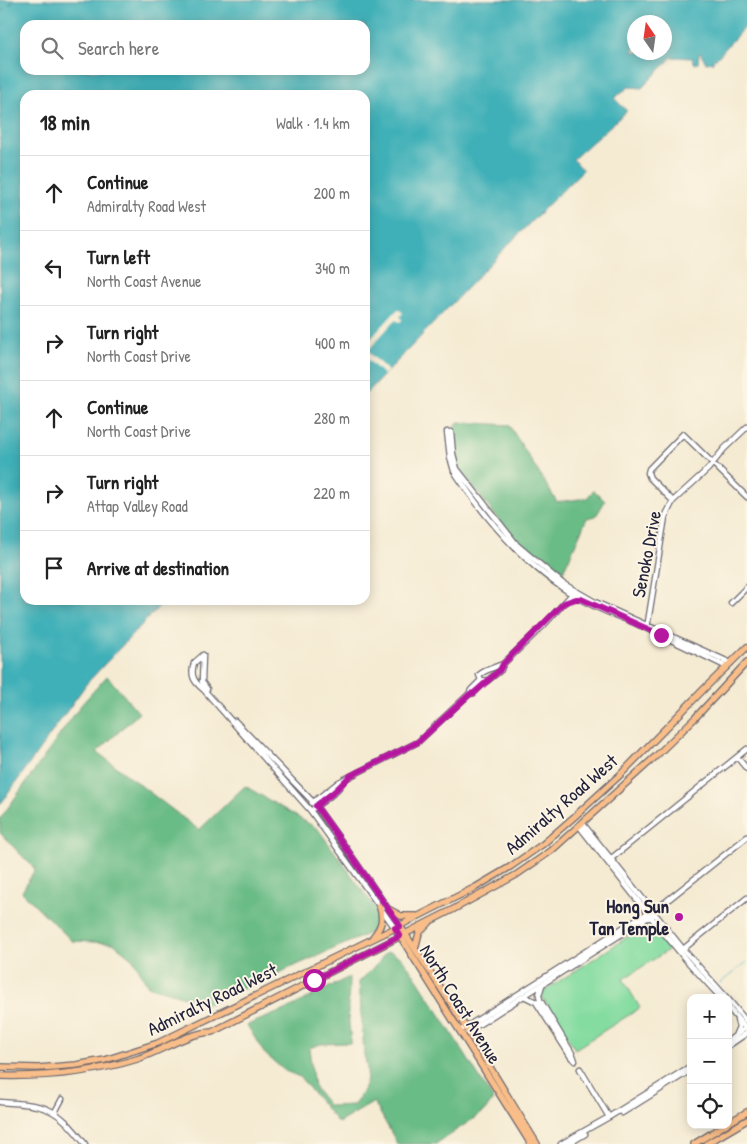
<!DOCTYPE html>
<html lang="en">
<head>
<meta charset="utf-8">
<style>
	body { margin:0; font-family:"Patrick Hand",sans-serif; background:#f2f2f2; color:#222 }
	.controls { position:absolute; right:15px; bottom:15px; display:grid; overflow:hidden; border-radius:10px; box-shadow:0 2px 12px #0003 }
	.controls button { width:45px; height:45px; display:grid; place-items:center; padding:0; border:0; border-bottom:1px solid #e0e0e0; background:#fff; color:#222; font:25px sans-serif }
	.compass { position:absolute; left:627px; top:15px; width:45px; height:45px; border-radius:50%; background:#fff; box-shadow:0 2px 12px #0003; rotate:347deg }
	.stop { position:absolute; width:15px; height:15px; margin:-11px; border:4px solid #b5179e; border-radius:50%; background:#fff }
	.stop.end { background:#b5179e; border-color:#fff; box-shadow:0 1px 5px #0008 }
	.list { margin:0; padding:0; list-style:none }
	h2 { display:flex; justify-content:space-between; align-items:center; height:65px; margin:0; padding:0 20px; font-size:21px }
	h2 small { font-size:16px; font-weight:400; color:#767676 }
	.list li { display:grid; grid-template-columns:32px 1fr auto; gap:15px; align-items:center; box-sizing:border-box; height:75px; padding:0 20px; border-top:1px solid #e0e0e0 }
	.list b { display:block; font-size:19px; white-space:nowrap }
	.list p { margin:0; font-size:16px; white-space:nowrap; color:#767676 }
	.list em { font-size:16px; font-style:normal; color:#767676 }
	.icon { flex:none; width:28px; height:28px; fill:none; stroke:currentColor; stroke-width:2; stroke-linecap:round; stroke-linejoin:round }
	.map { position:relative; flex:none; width:747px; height:1144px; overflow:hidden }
	.search { position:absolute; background:#fff; box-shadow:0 2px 12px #0003; left:20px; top:20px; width:350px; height:55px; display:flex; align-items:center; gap:12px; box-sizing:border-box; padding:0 18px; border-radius:15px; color:#767676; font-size:19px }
	.panel { position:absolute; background:#fff; box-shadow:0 2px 12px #0003; left:20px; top:90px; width:350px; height:515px; border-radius:15px }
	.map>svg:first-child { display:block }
</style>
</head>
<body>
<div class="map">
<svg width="747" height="1144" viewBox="0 0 747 1144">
	<rect width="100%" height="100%" fill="#fcf5e5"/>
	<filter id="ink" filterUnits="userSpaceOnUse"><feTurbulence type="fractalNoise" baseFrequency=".02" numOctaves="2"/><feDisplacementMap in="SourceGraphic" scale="10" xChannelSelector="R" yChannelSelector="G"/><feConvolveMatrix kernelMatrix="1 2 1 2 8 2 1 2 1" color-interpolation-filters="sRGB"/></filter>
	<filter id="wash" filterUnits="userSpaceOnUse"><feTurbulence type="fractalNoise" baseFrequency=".0096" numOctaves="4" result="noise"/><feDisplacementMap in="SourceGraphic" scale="20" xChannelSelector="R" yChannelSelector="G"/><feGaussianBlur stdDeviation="1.12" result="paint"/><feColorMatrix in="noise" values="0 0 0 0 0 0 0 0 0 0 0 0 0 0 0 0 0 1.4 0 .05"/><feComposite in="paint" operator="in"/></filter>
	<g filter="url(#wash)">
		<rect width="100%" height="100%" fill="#f5ebd3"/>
		<!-- green -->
		<path fill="#84dca0" stroke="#537f6e" d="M646,925L652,926L670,949L623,979L640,1008L575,1049L542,997L544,991Z"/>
		<!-- forest -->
		<path fill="#6bbc86" stroke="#466f60" d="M458,422L509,425L557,502L587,498L594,490L605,501L596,516L587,518L560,579L515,542L456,464L453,430Z
			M107,676L139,713L97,752L199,830L245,786L318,829L376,909L377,924L372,932L208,1004L148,986L133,959L113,943L72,941L22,892L35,869L0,833V819L81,705Z
			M390,952L402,958L418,980L493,1099L485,1111L437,1143V1144H395L397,1143L374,1102L338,1123L300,1077L285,1071L264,1053L247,1025L285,1010L349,977L348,1013L351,1043L321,1044L309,1048L314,1087L329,1106L354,1105C366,1087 371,1078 364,1055L359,982L379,962L385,953Z"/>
		<!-- water -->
		<path fill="#40b0b8" stroke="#31697a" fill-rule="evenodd" d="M0,0H747V24L717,58H713V62L706,63L701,53H699L698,63L695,64L692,58L672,57L642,88L629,87L614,98L627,111L573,159L583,170L503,250L365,395V95H25V600H165L87,683L0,805ZM634,22H664V52H634ZM25,25H365V70H25Z"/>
		<!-- pier -->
		<path fill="#f5ebd3" d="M398,309L403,313L400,316L402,320L400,322L395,320L369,349V353L388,371L384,375L365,357V345Z"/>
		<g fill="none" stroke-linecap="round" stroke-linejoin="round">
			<!-- stream -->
			<path stroke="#40b0b8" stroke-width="1" d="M720,983L747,962"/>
			<!-- ferry -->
			<path stroke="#2e5b6d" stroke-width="1" stroke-dasharray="6 5" stroke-linecap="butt" d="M0,12L16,0"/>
		</g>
	</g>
	<g filter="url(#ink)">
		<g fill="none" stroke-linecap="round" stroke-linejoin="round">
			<defs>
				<path id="minor" d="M673,501L650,478L648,473L649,469L683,434L747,497
					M731,603L747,587
					M647,628L665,517L673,501L708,469L724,449L747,427
					M203,655L194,663C190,676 194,682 204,690L310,810L395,928
					M203,655L202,682L207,689
					M727,667C697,652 667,638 637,624C615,615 592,607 572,594C523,564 485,518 454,471L450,457L447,432H451L453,454L457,469L517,545L562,583L595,602L731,663
					M481,680L487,681L501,670L503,664L544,625L573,593
					M481,680L479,675C484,670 496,667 503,664
					M469,694L474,693L484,682
					M235,721L313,802L344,845L400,926
					M737,757L747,769
					M312,803L339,782L418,742L469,694L471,690L481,680
					M314,808C324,800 339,792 344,779
					M583,824L683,949L727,998
					M580,827L650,916L687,961L721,998
					M608,861L747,749
					M682,950L747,898
					M524,996L536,1002L571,1057L575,1061L573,1055L540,1000L539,995L542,985
					M728,999L747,1022
					M728,1007L747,1030
					M463,1029L640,917L654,911L747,837
					M467,1032L650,916L654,913V911
					M735,1036L739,1027L737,1020
					M728,1041L747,1027
					M728,1046L747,1033
					M580,1069L609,1117
					M0,1102C46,1105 56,1106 85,1144
					M55,1112L62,1099
					M622,1113L691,1070
					M561,1144L609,1117L691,1066
					M568,1144L585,1134"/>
				<path id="major" d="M390,910L401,916H416
					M400,926L450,1002L537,1144
					M395,928L531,1144
					M373,937C382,926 384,919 379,905
					M415,949L419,933L429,923
					M0,1067L38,1068L76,1065L105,1060L158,1043L395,928L476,887L510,867L543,844L574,817L620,775L705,688L747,647
					M0,1076C46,1077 92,1073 137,1059C162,1051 186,1033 212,1032L452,910L516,875L551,851L655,757L695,718L747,662
					M728,1123L747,1112
					M694,1144L725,1125
					M706,1144L747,1120"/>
			</defs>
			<!-- minor casing -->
			<use href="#minor" stroke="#6c6870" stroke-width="7"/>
			<!-- major casing -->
			<use href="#major" stroke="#6c6870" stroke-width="8"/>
			<!-- minor -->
			<use href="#minor" stroke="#fff" stroke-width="4.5"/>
			<!-- major -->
			<use href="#major" stroke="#f8bd89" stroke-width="5.5"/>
		</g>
	</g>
	<g fill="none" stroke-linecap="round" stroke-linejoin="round" filter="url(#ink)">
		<!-- route -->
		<path stroke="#b5179e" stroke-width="6" d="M314,980L400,936L395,928L400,926L344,845L316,806L333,793L350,776L418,742L470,694L474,693L500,670L503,664L564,603L576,599H581L661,635"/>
	</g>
	<!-- markers -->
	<circle fill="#b5179e" stroke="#fcf5e5" stroke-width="2" cx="679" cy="917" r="5"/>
	<g text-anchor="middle" stroke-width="4" stroke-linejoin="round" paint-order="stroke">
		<!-- street labels -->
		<g font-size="19" fill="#22223b" stroke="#fcf5e5">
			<text transform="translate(646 554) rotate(-79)" y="7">Senoko Drive</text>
			<text transform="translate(561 804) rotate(-41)" y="7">Admiralty Road West</text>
			<text transform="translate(212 999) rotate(-26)" y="7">Admiralty Road West</text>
			<text transform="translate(461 1004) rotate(58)" y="7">North Coast Avenue</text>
		</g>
		<!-- poi labels -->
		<g font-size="19" font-weight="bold" fill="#22223b" stroke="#fcf5e5" text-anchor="end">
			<text x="669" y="913">Hong Sun<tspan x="669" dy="22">Tan Temple</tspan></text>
		</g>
	</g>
</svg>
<div class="controls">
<button>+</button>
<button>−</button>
<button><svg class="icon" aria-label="locate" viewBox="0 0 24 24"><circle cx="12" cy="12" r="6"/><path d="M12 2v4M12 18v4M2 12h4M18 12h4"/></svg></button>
</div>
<svg class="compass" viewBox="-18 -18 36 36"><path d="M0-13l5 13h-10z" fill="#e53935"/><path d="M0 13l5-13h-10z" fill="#767676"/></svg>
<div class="stop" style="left:314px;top:980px"></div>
<div class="stop end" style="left:661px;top:635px"></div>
<div class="search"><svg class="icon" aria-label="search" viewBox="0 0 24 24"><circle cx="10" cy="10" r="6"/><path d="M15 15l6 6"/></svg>Search here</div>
<section class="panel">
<h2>18 min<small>Walk · 1.4 km</small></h2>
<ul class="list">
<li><svg class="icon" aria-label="ahead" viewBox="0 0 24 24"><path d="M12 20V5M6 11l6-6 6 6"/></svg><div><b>Continue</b><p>Admiralty Road West</p></div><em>200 m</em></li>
<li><svg class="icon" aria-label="left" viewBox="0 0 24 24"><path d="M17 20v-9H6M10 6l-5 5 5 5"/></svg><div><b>Turn left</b><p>North Coast Avenue</p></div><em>340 m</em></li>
<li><svg class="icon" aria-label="right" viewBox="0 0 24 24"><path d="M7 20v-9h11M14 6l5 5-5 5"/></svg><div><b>Turn right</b><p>North Coast Drive</p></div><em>400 m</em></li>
<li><svg class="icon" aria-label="ahead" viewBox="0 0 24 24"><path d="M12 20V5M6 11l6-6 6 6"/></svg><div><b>Continue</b><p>North Coast Drive</p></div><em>280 m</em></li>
<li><svg class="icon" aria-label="right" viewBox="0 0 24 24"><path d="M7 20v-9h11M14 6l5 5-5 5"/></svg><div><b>Turn right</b><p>Attap Valley Road</p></div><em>220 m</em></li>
<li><svg class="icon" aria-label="arrive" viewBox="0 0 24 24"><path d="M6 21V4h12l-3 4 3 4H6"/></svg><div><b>Arrive at destination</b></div></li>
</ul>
</section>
</div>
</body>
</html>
